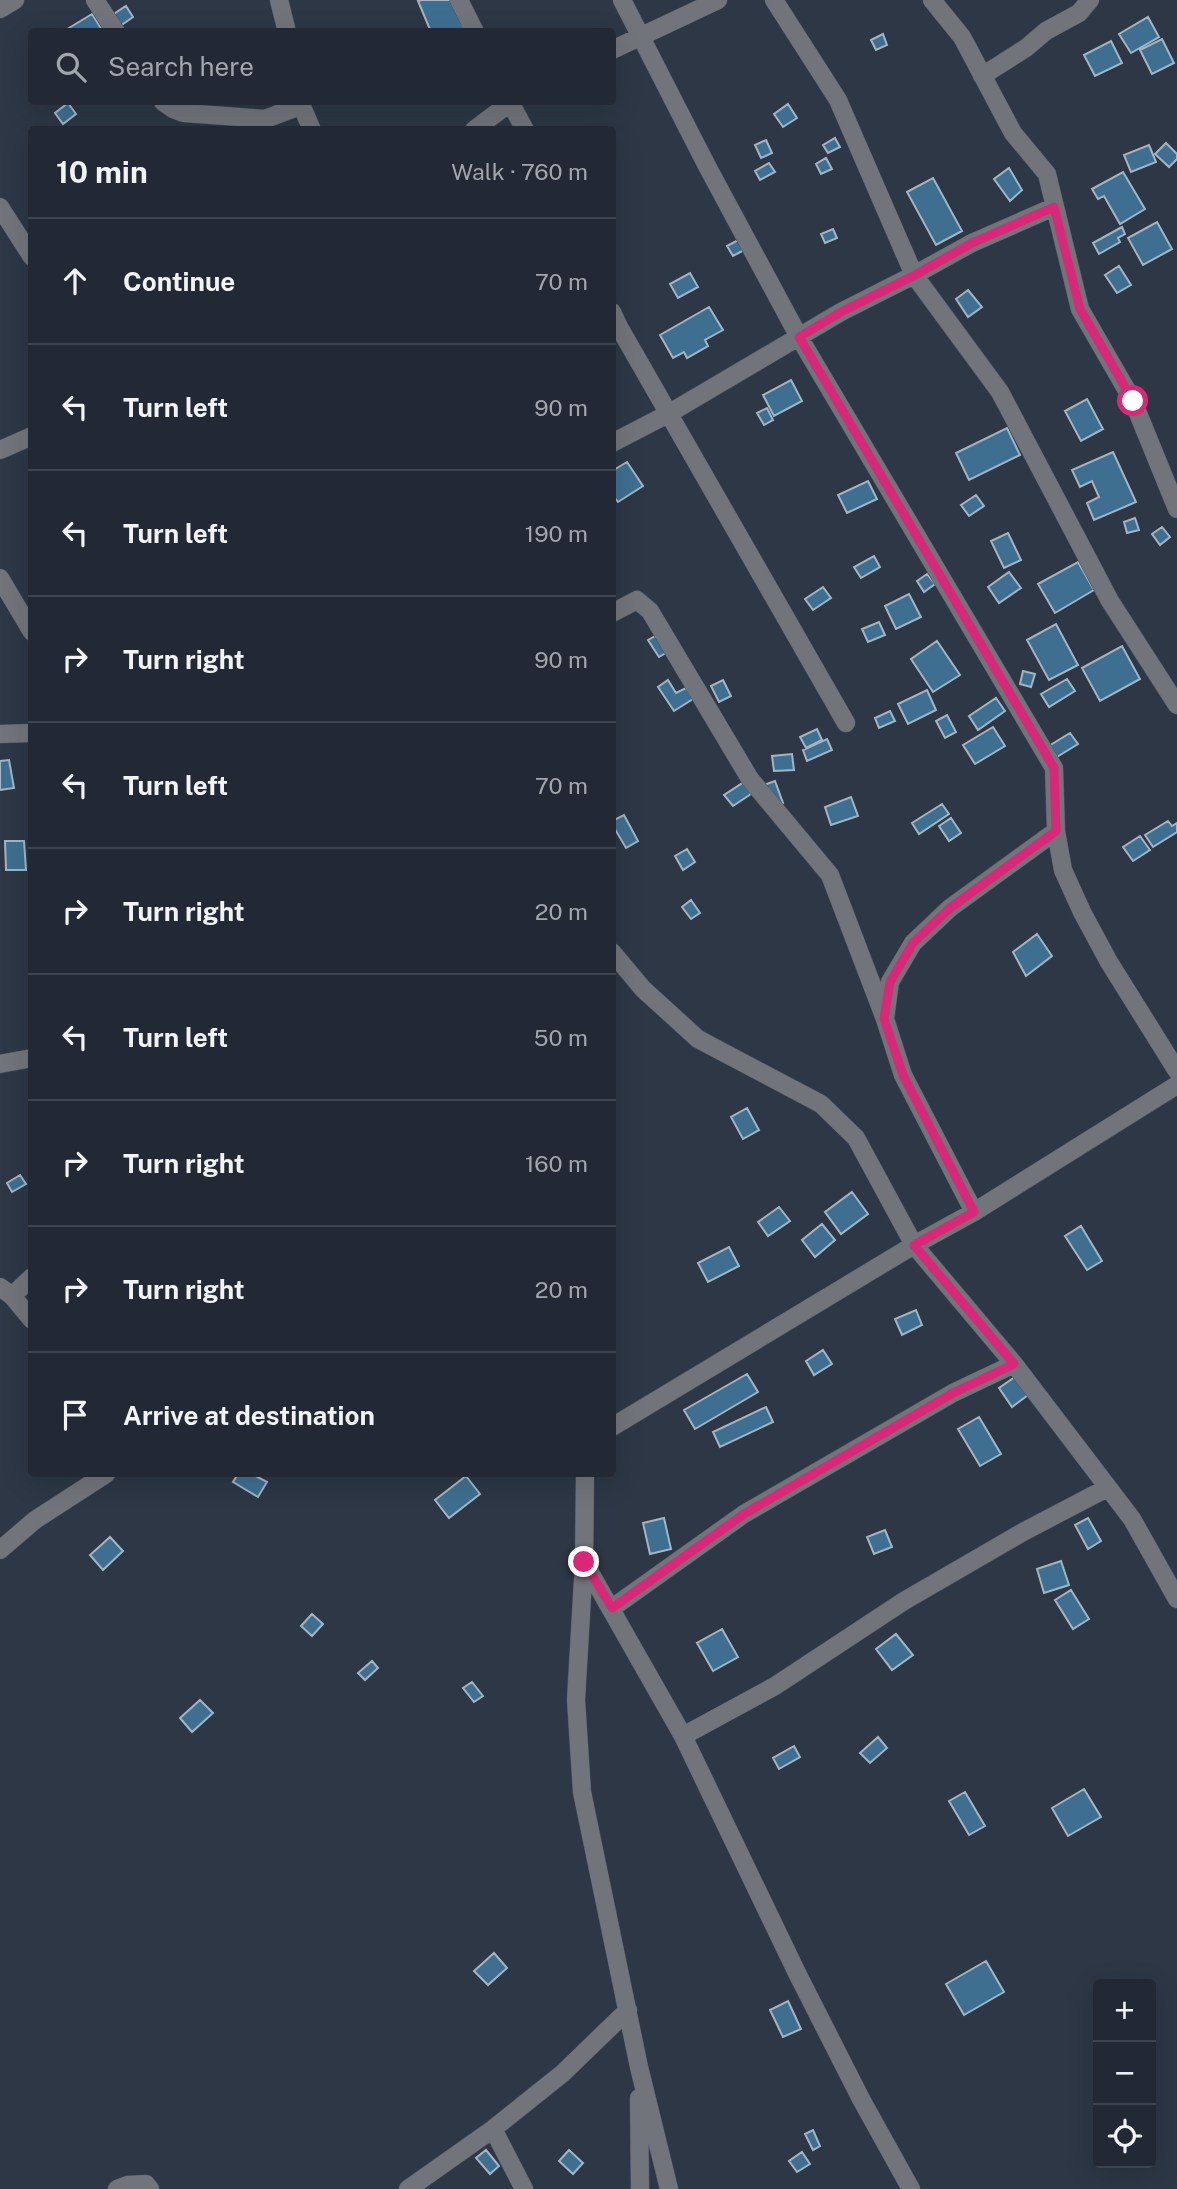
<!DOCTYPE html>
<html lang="en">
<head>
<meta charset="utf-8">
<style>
	body { margin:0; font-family:"Public Sans",sans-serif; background:#2e3540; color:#f1f3f6 }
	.controls { position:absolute; right:21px; bottom:21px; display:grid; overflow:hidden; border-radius:7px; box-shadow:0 7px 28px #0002 }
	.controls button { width:63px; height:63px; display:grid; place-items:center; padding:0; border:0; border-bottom:2px solid #3f454f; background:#222934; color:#f1f3f6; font:35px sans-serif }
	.stop { position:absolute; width:21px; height:21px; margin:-16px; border:5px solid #db2777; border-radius:50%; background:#fff }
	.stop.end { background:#db2777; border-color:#fff; box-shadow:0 2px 7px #0008 }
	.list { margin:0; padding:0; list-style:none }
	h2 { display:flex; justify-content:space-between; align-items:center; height:91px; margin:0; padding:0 28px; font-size:30px }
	h2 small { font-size:23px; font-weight:400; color:#a2a6ac }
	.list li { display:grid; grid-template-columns:46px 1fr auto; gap:21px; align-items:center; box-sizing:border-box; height:126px; padding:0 28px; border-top:2px solid #3f454f }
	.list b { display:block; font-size:26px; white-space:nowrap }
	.list em { font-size:23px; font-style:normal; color:#a2a6ac }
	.icon { flex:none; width:38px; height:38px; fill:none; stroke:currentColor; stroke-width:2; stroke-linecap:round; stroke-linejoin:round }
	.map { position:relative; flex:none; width:1177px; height:2189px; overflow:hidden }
	.search { position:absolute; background:#222934; box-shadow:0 7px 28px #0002; left:28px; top:28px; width:588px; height:77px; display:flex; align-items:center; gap:18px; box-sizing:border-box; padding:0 24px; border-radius:7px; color:#a2a6ac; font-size:26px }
	.panel { position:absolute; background:#222934; box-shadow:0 7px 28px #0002; left:28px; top:126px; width:588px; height:1351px; border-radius:7px }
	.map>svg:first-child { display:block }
</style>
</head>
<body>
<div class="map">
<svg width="1177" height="2189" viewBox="0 0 1177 2189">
	<rect width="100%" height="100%" fill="#2d3745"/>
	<!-- building -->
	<path fill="#3e6f90" stroke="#a3b5c2" stroke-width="2" d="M422,0H452L465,32H431L418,1Z
		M126,6L133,17L116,29L109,17Z
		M92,14L102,30L64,32V31Z
		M1148,17L1159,37L1131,53L1119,34Z
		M883,34L887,45L876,50L871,40Z
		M1162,39L1174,63L1152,74L1140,50Z
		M1111,41L1122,63L1095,76L1084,55Z
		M68,103L76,114L63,124L55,113Z
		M788,104L797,118L783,127L774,114Z
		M835,138L840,147L828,153L823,145Z
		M766,140L772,153L761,158L755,145Z
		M1166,143L1177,154V159L1169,167L1155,154Z
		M1149,145L1156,162L1131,172L1124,155Z
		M826,158L832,169L821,174L816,164Z
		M769,163L775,172L760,180L755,171Z
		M1009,168L1022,190L1010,201L994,179Z
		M1123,172L1145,209L1120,224L1104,196L1098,199L1092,189Z
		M933,178L962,231L936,245L907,192Z
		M1157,222L1172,249L1143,265L1128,238Z
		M1122,227L1125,234L1118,238L1120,242L1099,254L1093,243Z
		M833,229L837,238L825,243L821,234Z
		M740,239L746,249L733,256L727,246Z
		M1119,266L1131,285L1117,293L1105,275Z
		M690,273L698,287L678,298L670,284Z
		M968,290L982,307L968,317L956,299Z
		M709,307L723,330L705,340L708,346L687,358L684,352L673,358L660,335Z
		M791,380L802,401L774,416L763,395Z
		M1087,399L1103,429L1081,441L1065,411Z
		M767,408L773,420L764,425L757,413Z
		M1007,428L1020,455L969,480L956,453Z
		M1113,452L1136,502L1094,520L1087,503L1099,497L1092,481L1080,487L1072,470Z
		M627,462L643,486L618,502L612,494V471Z
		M868,481L877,499L847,513L838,495Z
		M976,495L984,506L969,516L961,505Z
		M1135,518L1139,530L1127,533L1124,522Z
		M1162,527L1170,537L1160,545L1152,534Z
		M1008,533L1021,560L1004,568L991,541Z
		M874,556L880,567L861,578L854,567Z
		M1078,562L1094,590L1055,613L1038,584Z
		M1009,572L1021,588L999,603L988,587Z
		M927,574L935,584L924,592L917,581Z
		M823,587L831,598L813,610L805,599Z
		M909,594L921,617L896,629L885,606Z
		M879,622L885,635L868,642L862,629Z
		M1056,624L1078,665L1049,680L1027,640Z
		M666,630L676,647L659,657L648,640Z
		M937,641L960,675L933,692L911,659Z
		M1122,646L1140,679L1100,701L1082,668Z
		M1023,671L1035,674L1031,687L1020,684Z
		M1067,679L1075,691L1049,707L1041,694Z
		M668,680L676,693L686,688L693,699L674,711L658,687Z
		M723,680L731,696L719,702L711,686Z
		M927,690L936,710L908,724L898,704Z
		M996,698L1005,711L978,730L969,716Z
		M890,711L895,721L879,728L875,718Z
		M947,715L956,732L945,738L936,721Z
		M993,727L1005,746L975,764L963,745Z
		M817,729L822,740L806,748L800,737Z
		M1070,733L1078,744L1052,760L1044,749Z
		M827,739L832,750L807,761L803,750Z
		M792,754L794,770L774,771L772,756Z
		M9,760L14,788L0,790V761Z
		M775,781L783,803L769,808L761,786Z
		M744,782L751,794L733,806L724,795Z
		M851,797L858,816L831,825L825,807Z
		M942,804L949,814L919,834L912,823Z
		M624,815L638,841L626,848L612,824V821Z
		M951,818L961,833L949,841L939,826Z
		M1168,821L1172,826L1177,823V832L1153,847L1145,835Z
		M1140,836L1150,850L1133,861L1123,847Z
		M5,841H24L26,870H6Z
		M687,849L695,862L683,870L675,856Z
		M691,900L700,913L691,919L682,907Z
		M1037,934L1052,956L1026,976L1013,952Z
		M747,1108L759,1130L743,1139L731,1117Z
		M20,1175L26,1184L12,1192L7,1183Z
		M852,1192L868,1214L841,1234L825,1212Z
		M779,1207L790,1221L768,1236L758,1222Z
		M822,1224L835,1240L815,1257L802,1240Z
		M1081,1226L1102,1261L1087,1270L1065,1236Z
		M729,1247L739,1266L708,1282L698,1263Z
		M916,1310L922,1325L902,1335L895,1319Z
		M823,1350L832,1364L814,1375L806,1361Z
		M747,1374L758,1392L695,1429L684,1410Z
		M1015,1377L1028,1395L1012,1407L999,1388Z
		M766,1407L773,1422L720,1447L713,1432Z
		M979,1417L1001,1454L980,1466L958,1429Z
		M238,1474H252L267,1482L258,1497L233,1482Z
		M466,1476L480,1494L449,1518L435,1500Z
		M664,1518L671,1549L650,1554L643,1523Z
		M1088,1518L1101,1541L1088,1549L1075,1525Z
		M885,1530L892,1547L874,1554L867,1537Z
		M110,1537L123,1551L103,1570L90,1555Z
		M1061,1561L1069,1585L1044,1593L1037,1569Z
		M1071,1590L1089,1619L1073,1629L1055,1600Z
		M312,1614L323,1624L312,1636L301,1626Z
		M722,1629L738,1657L713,1671L697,1643Z
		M896,1634L913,1655L892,1670L876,1649Z
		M372,1661L378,1668L365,1680L358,1673Z
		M472,1682L483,1696L474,1702L463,1688Z
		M200,1700L213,1713L192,1732L180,1718Z
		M878,1737L887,1748L870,1763L860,1753Z
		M794,1746L800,1757L779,1769L773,1758Z
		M1084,1789L1101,1817L1068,1836L1052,1808Z
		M965,1792L985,1826L969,1835L949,1801Z
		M494,1953L507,1968L488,1985L474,1971Z
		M986,1961L1004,1992L964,2015L946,1984Z
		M788,2001L801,2029L783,2037L770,2010Z
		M813,2130L820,2146L813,2150L805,2134Z
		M486,2150L499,2166L490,2174L476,2158Z
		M569,2150L583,2163L573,2174L559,2161Z
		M802,2152L810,2164L797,2172L789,2161Z"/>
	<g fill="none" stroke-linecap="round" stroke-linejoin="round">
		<defs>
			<path id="minor" d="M95,0L116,32
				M279,0L287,32
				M459,0L475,32
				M622,0L707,166L799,337L1054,768L1056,831L1063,870L1082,912L1109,962L1177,1071
				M774,0L838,100L914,275L1000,392L1110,601L1177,705
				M932,0L962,37L1013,133L1047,174L1080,309L1133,401L1177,509
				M0,9L15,0
				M612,50L718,0
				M982,76L1026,48L1046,31L1079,13L1090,0
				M163,102L173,109L184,113L265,119
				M300,102L312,130
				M510,102L525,130
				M261,130L265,119L300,106
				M474,130L511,102
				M0,207L32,257
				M612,312L619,327C694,459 771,590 846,723
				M612,443L668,414L841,312L914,275L972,243L1054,207
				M0,450L32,436
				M0,578L32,632
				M612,613L637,600L650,611L750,779L830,875L885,1019
				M0,734L32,733
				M612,952L643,989L698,1039L821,1104L856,1138L914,1245L1014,1364L1132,1519L1177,1599
				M0,1064L32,1058
				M974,1212L903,1075L885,1019L890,982L913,943L950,908L1056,831
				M0,1287L12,1296L32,1320
				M12,1296L32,1277
				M612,1427L914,1245L974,1212L1177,1085
				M585,1474L584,1562L576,1700L582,1792L639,2067L669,2189
				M0,1550L35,1520L106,1474
				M584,1562L683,1736L797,1973L861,2099L911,2189
				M612,1608L744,1514L953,1393L1014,1364
				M683,1736L775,1686L904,1601L1023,1532L1107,1488
				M639,2098L640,2189
				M493,2129L524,2189
				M117,2189L127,2185L146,2184L150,2189
				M408,2189L493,2129L563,2073L628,2010"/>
		</defs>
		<!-- minor casing -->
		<use href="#minor" stroke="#4a5361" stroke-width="19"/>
		<!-- minor -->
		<use href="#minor" stroke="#72747c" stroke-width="18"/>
	</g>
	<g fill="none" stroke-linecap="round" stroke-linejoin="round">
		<!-- route -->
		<path stroke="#db2777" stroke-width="9" d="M584,1562L612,1608L744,1514L953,1393L1014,1364L914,1245L974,1212L903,1075L884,1019L890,982L913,943L950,908L1056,831L1054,768L799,337L841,312L915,275L972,243L1054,207L1080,309L1133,401"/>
	</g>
</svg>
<div class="controls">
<button>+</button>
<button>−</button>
<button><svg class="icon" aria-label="locate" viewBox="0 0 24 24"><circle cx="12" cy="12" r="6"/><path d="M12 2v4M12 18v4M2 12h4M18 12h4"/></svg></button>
</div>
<div class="stop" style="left:1133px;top:401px"></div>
<div class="stop end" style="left:584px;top:1562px"></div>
<div class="search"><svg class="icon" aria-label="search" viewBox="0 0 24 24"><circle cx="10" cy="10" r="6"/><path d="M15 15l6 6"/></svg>Search here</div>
<section class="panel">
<h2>10 min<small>Walk · 760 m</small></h2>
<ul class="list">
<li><svg class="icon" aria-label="ahead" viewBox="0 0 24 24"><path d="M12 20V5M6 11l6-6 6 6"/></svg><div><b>Continue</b></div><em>70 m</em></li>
<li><svg class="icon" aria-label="left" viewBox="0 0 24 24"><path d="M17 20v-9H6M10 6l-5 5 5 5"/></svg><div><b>Turn left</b></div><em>90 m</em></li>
<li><svg class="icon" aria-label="left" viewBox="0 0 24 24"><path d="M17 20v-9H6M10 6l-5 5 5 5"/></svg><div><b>Turn left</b></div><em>190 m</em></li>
<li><svg class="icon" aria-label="right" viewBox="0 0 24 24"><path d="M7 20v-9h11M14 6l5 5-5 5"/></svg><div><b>Turn right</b></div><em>90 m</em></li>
<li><svg class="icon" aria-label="left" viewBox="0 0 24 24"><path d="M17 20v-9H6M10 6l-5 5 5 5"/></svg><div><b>Turn left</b></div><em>70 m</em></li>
<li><svg class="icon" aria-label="right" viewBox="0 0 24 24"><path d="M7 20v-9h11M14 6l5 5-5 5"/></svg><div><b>Turn right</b></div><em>20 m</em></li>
<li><svg class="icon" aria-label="left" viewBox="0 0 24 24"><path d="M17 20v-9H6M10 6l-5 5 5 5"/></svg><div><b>Turn left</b></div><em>50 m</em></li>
<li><svg class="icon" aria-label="right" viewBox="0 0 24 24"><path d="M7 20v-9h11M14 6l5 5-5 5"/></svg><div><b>Turn right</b></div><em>160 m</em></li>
<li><svg class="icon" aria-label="right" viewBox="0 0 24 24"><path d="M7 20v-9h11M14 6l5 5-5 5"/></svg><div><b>Turn right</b></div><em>20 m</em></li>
<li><svg class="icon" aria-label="arrive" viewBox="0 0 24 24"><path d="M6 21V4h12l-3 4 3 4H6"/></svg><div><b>Arrive at destination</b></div></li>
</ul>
</section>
</div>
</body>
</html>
